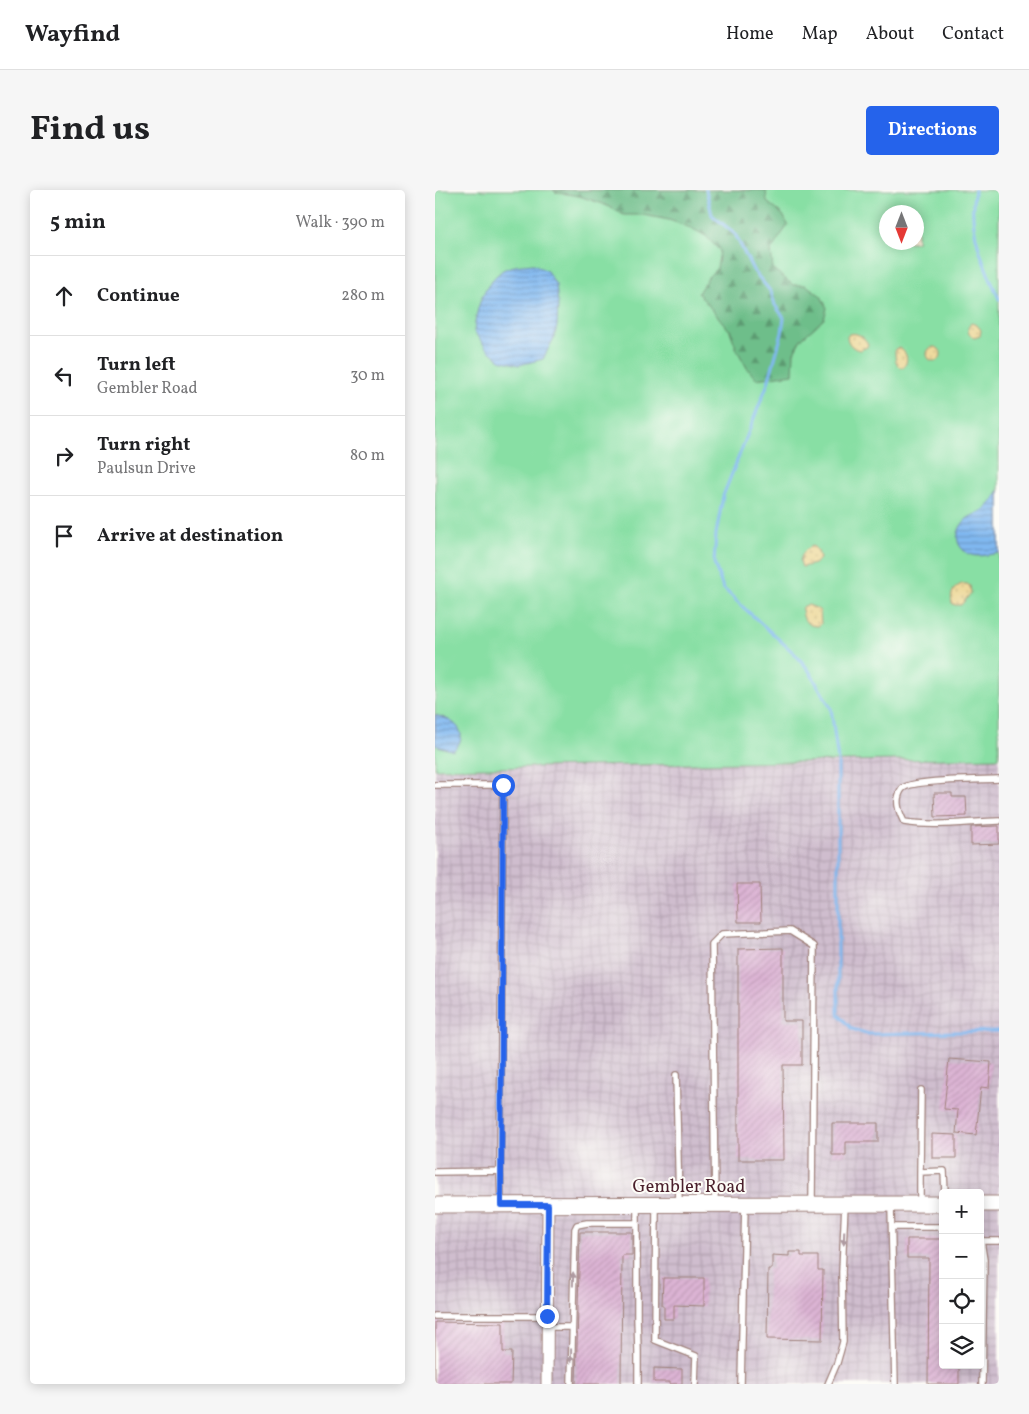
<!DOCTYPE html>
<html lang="en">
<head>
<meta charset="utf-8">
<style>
	body { margin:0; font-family:Vollkorn,serif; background:#f6f6f6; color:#202124 }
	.controls { position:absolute; right:15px; bottom:15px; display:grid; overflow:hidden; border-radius:5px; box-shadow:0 2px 12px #0003 }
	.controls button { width:45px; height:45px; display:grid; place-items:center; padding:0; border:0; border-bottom:1px solid #e0e0e0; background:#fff; color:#202124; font:25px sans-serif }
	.compass { position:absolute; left:444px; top:15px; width:45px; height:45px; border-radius:50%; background:#fff; box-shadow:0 2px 12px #0003; rotate:180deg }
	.stop { position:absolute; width:15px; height:15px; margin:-11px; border:4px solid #2563eb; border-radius:50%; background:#fff }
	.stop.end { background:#2563eb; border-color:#fff; box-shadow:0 1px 5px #0008 }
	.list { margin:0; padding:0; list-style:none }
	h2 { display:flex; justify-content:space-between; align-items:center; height:65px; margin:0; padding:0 20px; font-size:21px }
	h2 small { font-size:16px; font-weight:400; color:#757577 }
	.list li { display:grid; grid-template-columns:32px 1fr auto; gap:15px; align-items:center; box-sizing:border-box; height:80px; padding:0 20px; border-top:1px solid #e0e0e0 }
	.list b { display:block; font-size:19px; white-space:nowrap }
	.list p { margin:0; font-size:16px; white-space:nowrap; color:#757577 }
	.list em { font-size:16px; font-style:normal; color:#757577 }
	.icon { flex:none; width:28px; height:28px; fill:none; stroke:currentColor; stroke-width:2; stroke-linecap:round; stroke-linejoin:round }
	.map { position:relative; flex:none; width:564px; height:1194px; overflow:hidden; border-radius:5px }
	header { display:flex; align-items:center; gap:30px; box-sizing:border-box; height:70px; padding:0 25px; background:#fff; border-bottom:1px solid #e0e0e0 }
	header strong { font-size:24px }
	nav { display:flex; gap:28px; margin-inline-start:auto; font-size:18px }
	.intro { display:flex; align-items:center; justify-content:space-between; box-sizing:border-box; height:120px; padding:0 30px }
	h1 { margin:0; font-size:35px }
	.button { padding:12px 22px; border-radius:5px; background:#2563eb; color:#fff; font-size:18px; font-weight:700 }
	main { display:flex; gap:30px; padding:0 30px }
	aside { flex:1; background:#fff; border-radius:5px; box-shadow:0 2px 12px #0003 }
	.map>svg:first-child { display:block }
</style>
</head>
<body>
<header>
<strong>Wayfind</strong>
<nav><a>Home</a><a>Map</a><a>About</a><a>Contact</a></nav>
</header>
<div class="intro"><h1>Find us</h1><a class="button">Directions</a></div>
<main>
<aside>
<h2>5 min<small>Walk · 390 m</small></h2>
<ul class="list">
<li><svg class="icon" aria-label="ahead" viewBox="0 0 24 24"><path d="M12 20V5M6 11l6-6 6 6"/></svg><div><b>Continue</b></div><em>280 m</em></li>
<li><svg class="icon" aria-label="left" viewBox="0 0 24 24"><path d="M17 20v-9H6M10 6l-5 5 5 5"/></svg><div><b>Turn left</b><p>Gembler Road</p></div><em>30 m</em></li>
<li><svg class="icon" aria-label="right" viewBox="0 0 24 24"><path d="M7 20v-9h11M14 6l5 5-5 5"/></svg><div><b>Turn right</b><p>Paulsun Drive</p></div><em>80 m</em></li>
<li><svg class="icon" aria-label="arrive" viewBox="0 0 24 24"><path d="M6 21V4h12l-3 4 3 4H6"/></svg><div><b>Arrive at destination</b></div></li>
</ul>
</aside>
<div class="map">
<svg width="564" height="1194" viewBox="0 0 564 1194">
	<defs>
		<pattern id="industrial-grid" width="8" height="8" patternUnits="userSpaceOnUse" patternTransform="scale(1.25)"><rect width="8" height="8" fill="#cfbdce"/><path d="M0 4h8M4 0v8" fill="none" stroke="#b3a2b1"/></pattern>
		<pattern id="forest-firs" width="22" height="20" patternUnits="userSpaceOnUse" patternTransform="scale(1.25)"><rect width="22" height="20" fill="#6ebe8a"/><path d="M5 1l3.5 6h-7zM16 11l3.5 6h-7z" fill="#5c9a71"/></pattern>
		<pattern id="sand-dots" width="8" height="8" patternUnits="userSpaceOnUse" patternTransform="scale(1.25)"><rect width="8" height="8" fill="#eeda9e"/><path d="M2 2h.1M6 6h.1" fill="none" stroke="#cebb88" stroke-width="1.8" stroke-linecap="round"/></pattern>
		<pattern id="water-rules" width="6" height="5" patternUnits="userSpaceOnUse" patternTransform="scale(1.25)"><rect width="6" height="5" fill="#80b8f0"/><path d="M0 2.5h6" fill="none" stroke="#6b95c3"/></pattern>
		<pattern id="building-hatch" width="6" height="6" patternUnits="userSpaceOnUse" patternTransform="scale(1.25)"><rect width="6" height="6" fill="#dcb4d4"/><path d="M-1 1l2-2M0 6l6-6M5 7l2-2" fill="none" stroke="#be9ab6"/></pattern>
	</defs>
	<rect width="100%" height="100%" fill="#fdfcf7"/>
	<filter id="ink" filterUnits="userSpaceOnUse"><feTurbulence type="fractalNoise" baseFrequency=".02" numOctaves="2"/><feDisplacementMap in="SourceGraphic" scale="10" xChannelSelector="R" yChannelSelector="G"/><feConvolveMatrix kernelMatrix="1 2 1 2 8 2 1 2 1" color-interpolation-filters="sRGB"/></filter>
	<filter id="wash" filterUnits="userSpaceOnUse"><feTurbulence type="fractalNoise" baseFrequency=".0096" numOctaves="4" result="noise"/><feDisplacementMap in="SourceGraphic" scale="20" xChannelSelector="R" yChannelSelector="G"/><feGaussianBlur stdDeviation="1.12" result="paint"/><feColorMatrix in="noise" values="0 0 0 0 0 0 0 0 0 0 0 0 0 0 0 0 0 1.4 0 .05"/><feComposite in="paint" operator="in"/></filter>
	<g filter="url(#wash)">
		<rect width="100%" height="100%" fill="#f5e4cc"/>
		<!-- industrial -->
		<path fill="url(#industrial-grid)" fill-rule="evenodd" d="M564,568V1194H0V579ZM508,1003H545V1175H508Z"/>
		<!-- grass -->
		<path fill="#88dfa4" stroke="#697f68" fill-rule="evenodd" d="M0,0H564V568L0,579ZM452,22H482V52H452Z"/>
		<!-- forest -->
		<path fill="url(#forest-firs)" stroke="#5c6e5a" d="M118,0H331L332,12L348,25L353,35L342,51L336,61L338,79L358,95H371L386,106L392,118L389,129L366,149L359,162L358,184L321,189L312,178L302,160L295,141L263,103L273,87L282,78L285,61L271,46L256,38L234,30L208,25H189L168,14L144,6L120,2Z"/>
		<!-- sand -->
		<path fill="url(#sand-dots)" stroke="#9c7c64" d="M536,133L542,135L546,140L545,146L539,148L534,144L533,138Z
			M414,144C423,142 429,147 433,154L432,157L425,160C418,159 413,154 412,147Z
			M492 164a7 7 0 1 1 14 0a7 7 0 1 1-14 0Z
			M463,158C472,161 474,170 469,177H465C460,174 460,165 460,159Z
			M378,356L383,361L385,369L379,374L367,377L365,371C367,364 370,358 378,356Z
			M527,394H532L535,396L536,403L526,415H520L517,413C515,403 519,397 527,394Z
			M373,415L381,418L385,421L386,434L383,436C371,436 368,430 367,419L369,416Z"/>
		<!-- water -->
		<path fill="url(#water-rules)" stroke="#656c8e" d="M99,74L112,81L121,95L123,114L122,136L119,148L108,169L84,175L65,170L52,159L39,142C41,121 46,101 62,85C64,84 66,81 68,80C77,75 89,75 99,74Z
			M564,300V363C549,365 535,371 525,356C519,347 525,334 533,328C539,324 548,322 553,316C558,312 561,305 564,300Z
			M0,525C19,529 37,543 18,561L0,555Z"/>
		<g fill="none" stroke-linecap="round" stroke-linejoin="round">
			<!-- stream -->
			<path stroke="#80b8f0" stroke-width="3" d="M271,0L277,25L300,44L318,80L336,102L340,115L349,128L347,143L333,193L288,306L281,344L279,373L288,398L308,417L360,464L373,479L396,518L403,571V824L417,839L434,844L564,841
				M540,0C531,35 550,78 564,109"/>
		</g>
		<g id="blocks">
			<!-- building -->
			<path fill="url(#building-hatch)" d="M499,603H517V607H531L532,626L500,627Z
				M564,636V654L536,655V637Z
				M302,694H325L326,732H303Z
				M348,758V831H367V875H348L349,970H303V759Z
				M514,869L556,872L554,898L546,897L541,945L521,943L523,920L509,919Z
				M397,933H443V952H411V965H397Z
				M497,944L521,945V968H497Z
				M145,1042H197V1065H187L186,1194H141Z
				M472,1049H508V1175H524V1194H493L494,1068H472Z
				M354,1062H366V1066H383V1080H388L387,1150L332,1149L333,1079H337V1065L354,1066Z
				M228,1088H269V1116L239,1115V1129H229V1115H227Z
				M0,1132L68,1133V1162H77L76,1194H0Z
				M219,1178L247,1179V1194H235V1192H219Z"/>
		</g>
	</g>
	<g filter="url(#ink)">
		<use href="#blocks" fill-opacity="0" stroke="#a0827c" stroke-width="1"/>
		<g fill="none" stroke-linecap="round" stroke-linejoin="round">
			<defs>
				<path id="lane" d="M564,589C548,590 475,589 467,599C459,610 464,622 469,632C501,637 532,632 564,631
					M0,595H68L65,981
					M241,885L244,1013
					M0,982L65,981L66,1013
					M485,982L486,900
					M280,1013L277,754L287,744L355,741L379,756L377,1013
					M485,1014V982L509,981L510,1003
					M202,1015V1126L203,1161V1194
					M221,1015L220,1150L261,1166L260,1194
					M456,1016L460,1194
					M457,1037H508
					M545,1045L549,1070L547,1194
					M545,1051H564
					M0,1126H112
					M112,1137H137
					M136,1194L140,1039L142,1035L152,1033H202
					M306,1194L310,1015
					M393,1194L402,1173L408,1152L407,1082L410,1014"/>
				<path id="street" d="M112,1194L113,1015"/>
				<path id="secondary" d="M545,1014H564
					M0,1015L508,1014"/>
			</defs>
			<!-- lane casing -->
			<use href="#lane" stroke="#a0827c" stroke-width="8"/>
			<!-- street casing -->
			<use href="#street" stroke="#a0827c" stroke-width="13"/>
			<!-- secondary casing -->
			<use href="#secondary" stroke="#a0827c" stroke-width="17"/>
			<!-- lane -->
			<use href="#lane" stroke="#fff" stroke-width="5.5"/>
			<!-- street -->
			<use href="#street" stroke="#fff" stroke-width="11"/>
			<!-- secondary -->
			<use href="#secondary" stroke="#fff" stroke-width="15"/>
		</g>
		<!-- one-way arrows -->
		<defs><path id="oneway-solid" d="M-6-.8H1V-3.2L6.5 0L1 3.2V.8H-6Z" transform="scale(1.25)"/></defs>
		<g fill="#ae9aa0">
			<use href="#oneway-solid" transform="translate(409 1048) rotate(92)"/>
			<use href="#oneway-solid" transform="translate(138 1089) rotate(-89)"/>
			<use href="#oneway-solid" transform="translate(136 1166) rotate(91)"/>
		</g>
	</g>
	<g fill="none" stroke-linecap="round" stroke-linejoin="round" filter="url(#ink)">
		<!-- route -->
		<path stroke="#2563eb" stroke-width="6" d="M68,595L66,1015H113L112,1126"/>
	</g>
	<g text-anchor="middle" stroke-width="4" stroke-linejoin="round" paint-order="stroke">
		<!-- street labels -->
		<g font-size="18" fill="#4a1f2b" stroke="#fdfcf7">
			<text x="254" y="1002">Gembler Road</text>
		</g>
	</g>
</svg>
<div class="controls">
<button>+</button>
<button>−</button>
<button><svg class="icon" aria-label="locate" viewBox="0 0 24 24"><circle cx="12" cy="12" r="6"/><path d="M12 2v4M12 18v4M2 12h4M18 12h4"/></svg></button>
<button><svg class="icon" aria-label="layers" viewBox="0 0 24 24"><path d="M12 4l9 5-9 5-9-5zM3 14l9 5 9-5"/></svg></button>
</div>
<svg class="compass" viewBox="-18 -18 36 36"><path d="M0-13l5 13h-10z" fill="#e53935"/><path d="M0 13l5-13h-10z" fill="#757577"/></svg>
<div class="stop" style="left:68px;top:595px"></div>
<div class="stop end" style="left:112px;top:1126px"></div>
</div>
</main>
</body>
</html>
